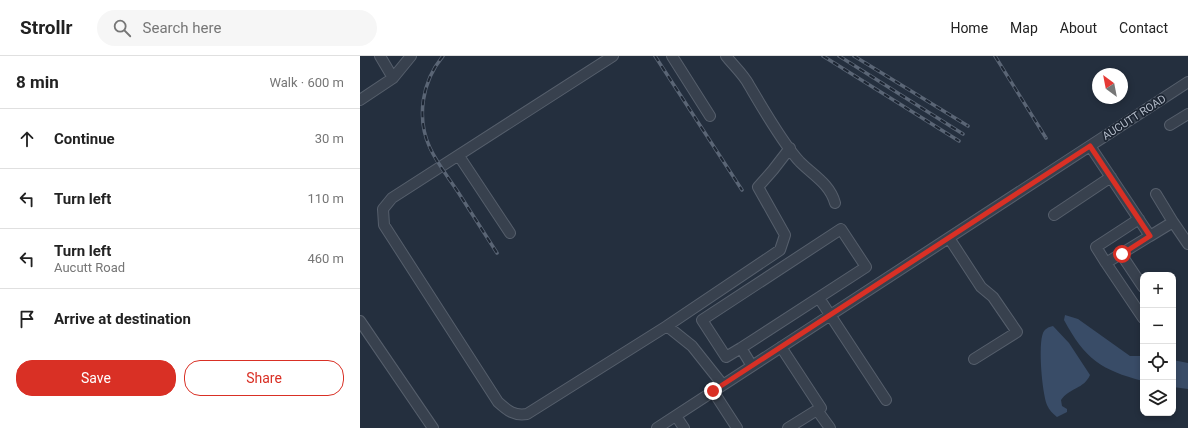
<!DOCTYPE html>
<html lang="en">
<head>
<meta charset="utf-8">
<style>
	body { margin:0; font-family:Roboto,sans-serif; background:#f6f6f6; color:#222 }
	.controls { position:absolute; right:12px; bottom:12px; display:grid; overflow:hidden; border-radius:8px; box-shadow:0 2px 6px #0003 }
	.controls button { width:36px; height:36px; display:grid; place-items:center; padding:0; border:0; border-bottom:1px solid #e0e0e0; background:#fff; color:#222; font:20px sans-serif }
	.compass { position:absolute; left:732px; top:12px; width:36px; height:36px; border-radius:50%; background:#fff; box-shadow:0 2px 6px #0003; rotate:328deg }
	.stop { position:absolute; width:12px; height:12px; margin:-9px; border:3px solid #d93025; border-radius:50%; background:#fff }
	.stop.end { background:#d93025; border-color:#fff; box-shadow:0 1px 4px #0008 }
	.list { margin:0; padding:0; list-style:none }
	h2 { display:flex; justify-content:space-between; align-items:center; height:52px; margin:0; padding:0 16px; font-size:17px }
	h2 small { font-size:13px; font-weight:400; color:#767676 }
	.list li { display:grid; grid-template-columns:26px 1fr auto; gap:12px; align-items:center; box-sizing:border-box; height:60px; padding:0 16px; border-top:1px solid #e0e0e0 }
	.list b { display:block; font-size:15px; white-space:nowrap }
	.list p { margin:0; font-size:13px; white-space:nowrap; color:#767676 }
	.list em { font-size:13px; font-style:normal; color:#767676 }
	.actions { display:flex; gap:8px; padding:12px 16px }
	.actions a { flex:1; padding:9px 0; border:1px solid #d93025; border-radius:16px; text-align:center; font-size:14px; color:#d93025 }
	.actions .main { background:#d93025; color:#fff }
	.icon { flex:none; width:22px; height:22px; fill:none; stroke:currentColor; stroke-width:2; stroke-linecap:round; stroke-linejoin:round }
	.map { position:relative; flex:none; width:828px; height:372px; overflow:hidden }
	header { display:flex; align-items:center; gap:24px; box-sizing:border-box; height:56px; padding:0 20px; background:#fff; border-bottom:1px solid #e0e0e0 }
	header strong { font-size:19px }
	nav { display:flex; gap:22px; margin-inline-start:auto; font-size:14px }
	.search { width:280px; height:36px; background:#f6f6f6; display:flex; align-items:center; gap:10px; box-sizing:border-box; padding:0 14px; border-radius:22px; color:#767676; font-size:15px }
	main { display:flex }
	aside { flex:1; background:#fff }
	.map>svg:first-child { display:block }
</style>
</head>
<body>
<header>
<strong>Strollr</strong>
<div class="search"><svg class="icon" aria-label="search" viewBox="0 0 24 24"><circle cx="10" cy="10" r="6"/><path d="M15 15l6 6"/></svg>Search here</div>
<nav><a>Home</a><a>Map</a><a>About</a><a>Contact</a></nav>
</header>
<main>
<aside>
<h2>8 min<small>Walk · 600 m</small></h2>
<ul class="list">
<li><svg class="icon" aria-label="ahead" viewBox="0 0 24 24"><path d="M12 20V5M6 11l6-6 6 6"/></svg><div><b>Continue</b></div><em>30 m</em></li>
<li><svg class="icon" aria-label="left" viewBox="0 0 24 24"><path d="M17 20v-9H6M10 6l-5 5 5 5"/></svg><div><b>Turn left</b></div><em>110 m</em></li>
<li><svg class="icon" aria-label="left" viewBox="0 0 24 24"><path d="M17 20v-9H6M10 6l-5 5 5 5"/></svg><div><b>Turn left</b><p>Aucutt Road</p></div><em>460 m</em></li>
<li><svg class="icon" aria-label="arrive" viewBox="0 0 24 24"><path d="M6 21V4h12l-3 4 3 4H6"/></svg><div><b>Arrive at destination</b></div></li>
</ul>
<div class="actions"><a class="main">Save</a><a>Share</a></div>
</aside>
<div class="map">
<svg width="828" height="372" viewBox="0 0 828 372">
	<rect width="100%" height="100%" fill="#242f3e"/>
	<!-- water -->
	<path fill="#394c67" d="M705,259L718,263L770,300H783V325C741,314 725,303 704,264Z
		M693,270L709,287L730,319C724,333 709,332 701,344L702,350L707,353V356L697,361C693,358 689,354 687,349C682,336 678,289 683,277C685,273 688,271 693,270Z
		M813,304L828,307V333L813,331Z"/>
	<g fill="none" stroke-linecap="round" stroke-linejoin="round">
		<defs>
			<path id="minor" d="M20,0L33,22
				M253,0L32,142L23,153L24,169L138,346C148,355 154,360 167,358L307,270L332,290L363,329
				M312,0L350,60
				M366,0C373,9 384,19 389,29C402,51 423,88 440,106C453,119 470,128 475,147
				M0,44L33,22L51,0
				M810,69L828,58
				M730,90L790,180L813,166L828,188
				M99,100L150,177
				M796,138L813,166
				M694,159L751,121
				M779,163L736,191L746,207L790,180
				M589,182L621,231L633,241L657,276L614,303
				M761,198L783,231
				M746,207L783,262
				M459,242L526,344
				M0,265L73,372
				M307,270L420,194L425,179L398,131L413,114L430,92
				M421,291L461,352L457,354
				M381,292L506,211L481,173L342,264L366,301L381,292L392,310
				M353,335L377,372
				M316,360L324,372
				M297,372L828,26
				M428,372L457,354L470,372"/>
		</defs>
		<!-- minor casing -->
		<use href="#minor" stroke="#565f6c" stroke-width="12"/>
		<!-- minor -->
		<use href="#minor" stroke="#38414e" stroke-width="10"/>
		<defs>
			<path id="rail" d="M83,0C62,25 56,62 70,92C77,107 88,121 98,136C111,156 124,177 137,197
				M295,0L382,134
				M463,0L599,85
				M479,0L603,78
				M494,0L608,70
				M635,0L686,82"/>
		</defs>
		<!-- rail casing -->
		<use href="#rail" stroke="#5a6575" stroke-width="3.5"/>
		<!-- rail -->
		<use href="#rail" stroke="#1d2633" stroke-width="2" stroke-dasharray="6" stroke-linecap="butt"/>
	</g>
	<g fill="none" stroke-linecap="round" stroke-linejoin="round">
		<!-- route -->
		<path stroke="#d93025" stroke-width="5" d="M353,335L730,90L790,180L762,198"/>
	</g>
	<g text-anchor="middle" stroke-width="3.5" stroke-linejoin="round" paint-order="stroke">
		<!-- street labels -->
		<g font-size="11" fill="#b4bcc9" stroke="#1d2633">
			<text transform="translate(774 61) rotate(-33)" y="4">AUCUTT ROAD</text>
		</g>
	</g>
</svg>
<div class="controls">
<button>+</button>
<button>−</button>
<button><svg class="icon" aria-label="locate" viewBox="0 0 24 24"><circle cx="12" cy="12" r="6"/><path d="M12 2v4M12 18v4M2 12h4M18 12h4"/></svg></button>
<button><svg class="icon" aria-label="layers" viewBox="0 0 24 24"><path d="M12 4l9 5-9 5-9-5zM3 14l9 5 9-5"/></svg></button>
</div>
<svg class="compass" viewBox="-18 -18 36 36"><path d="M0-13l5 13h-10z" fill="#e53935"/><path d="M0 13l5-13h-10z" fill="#767676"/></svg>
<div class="stop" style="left:762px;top:198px"></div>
<div class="stop end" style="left:353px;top:335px"></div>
</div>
</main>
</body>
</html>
